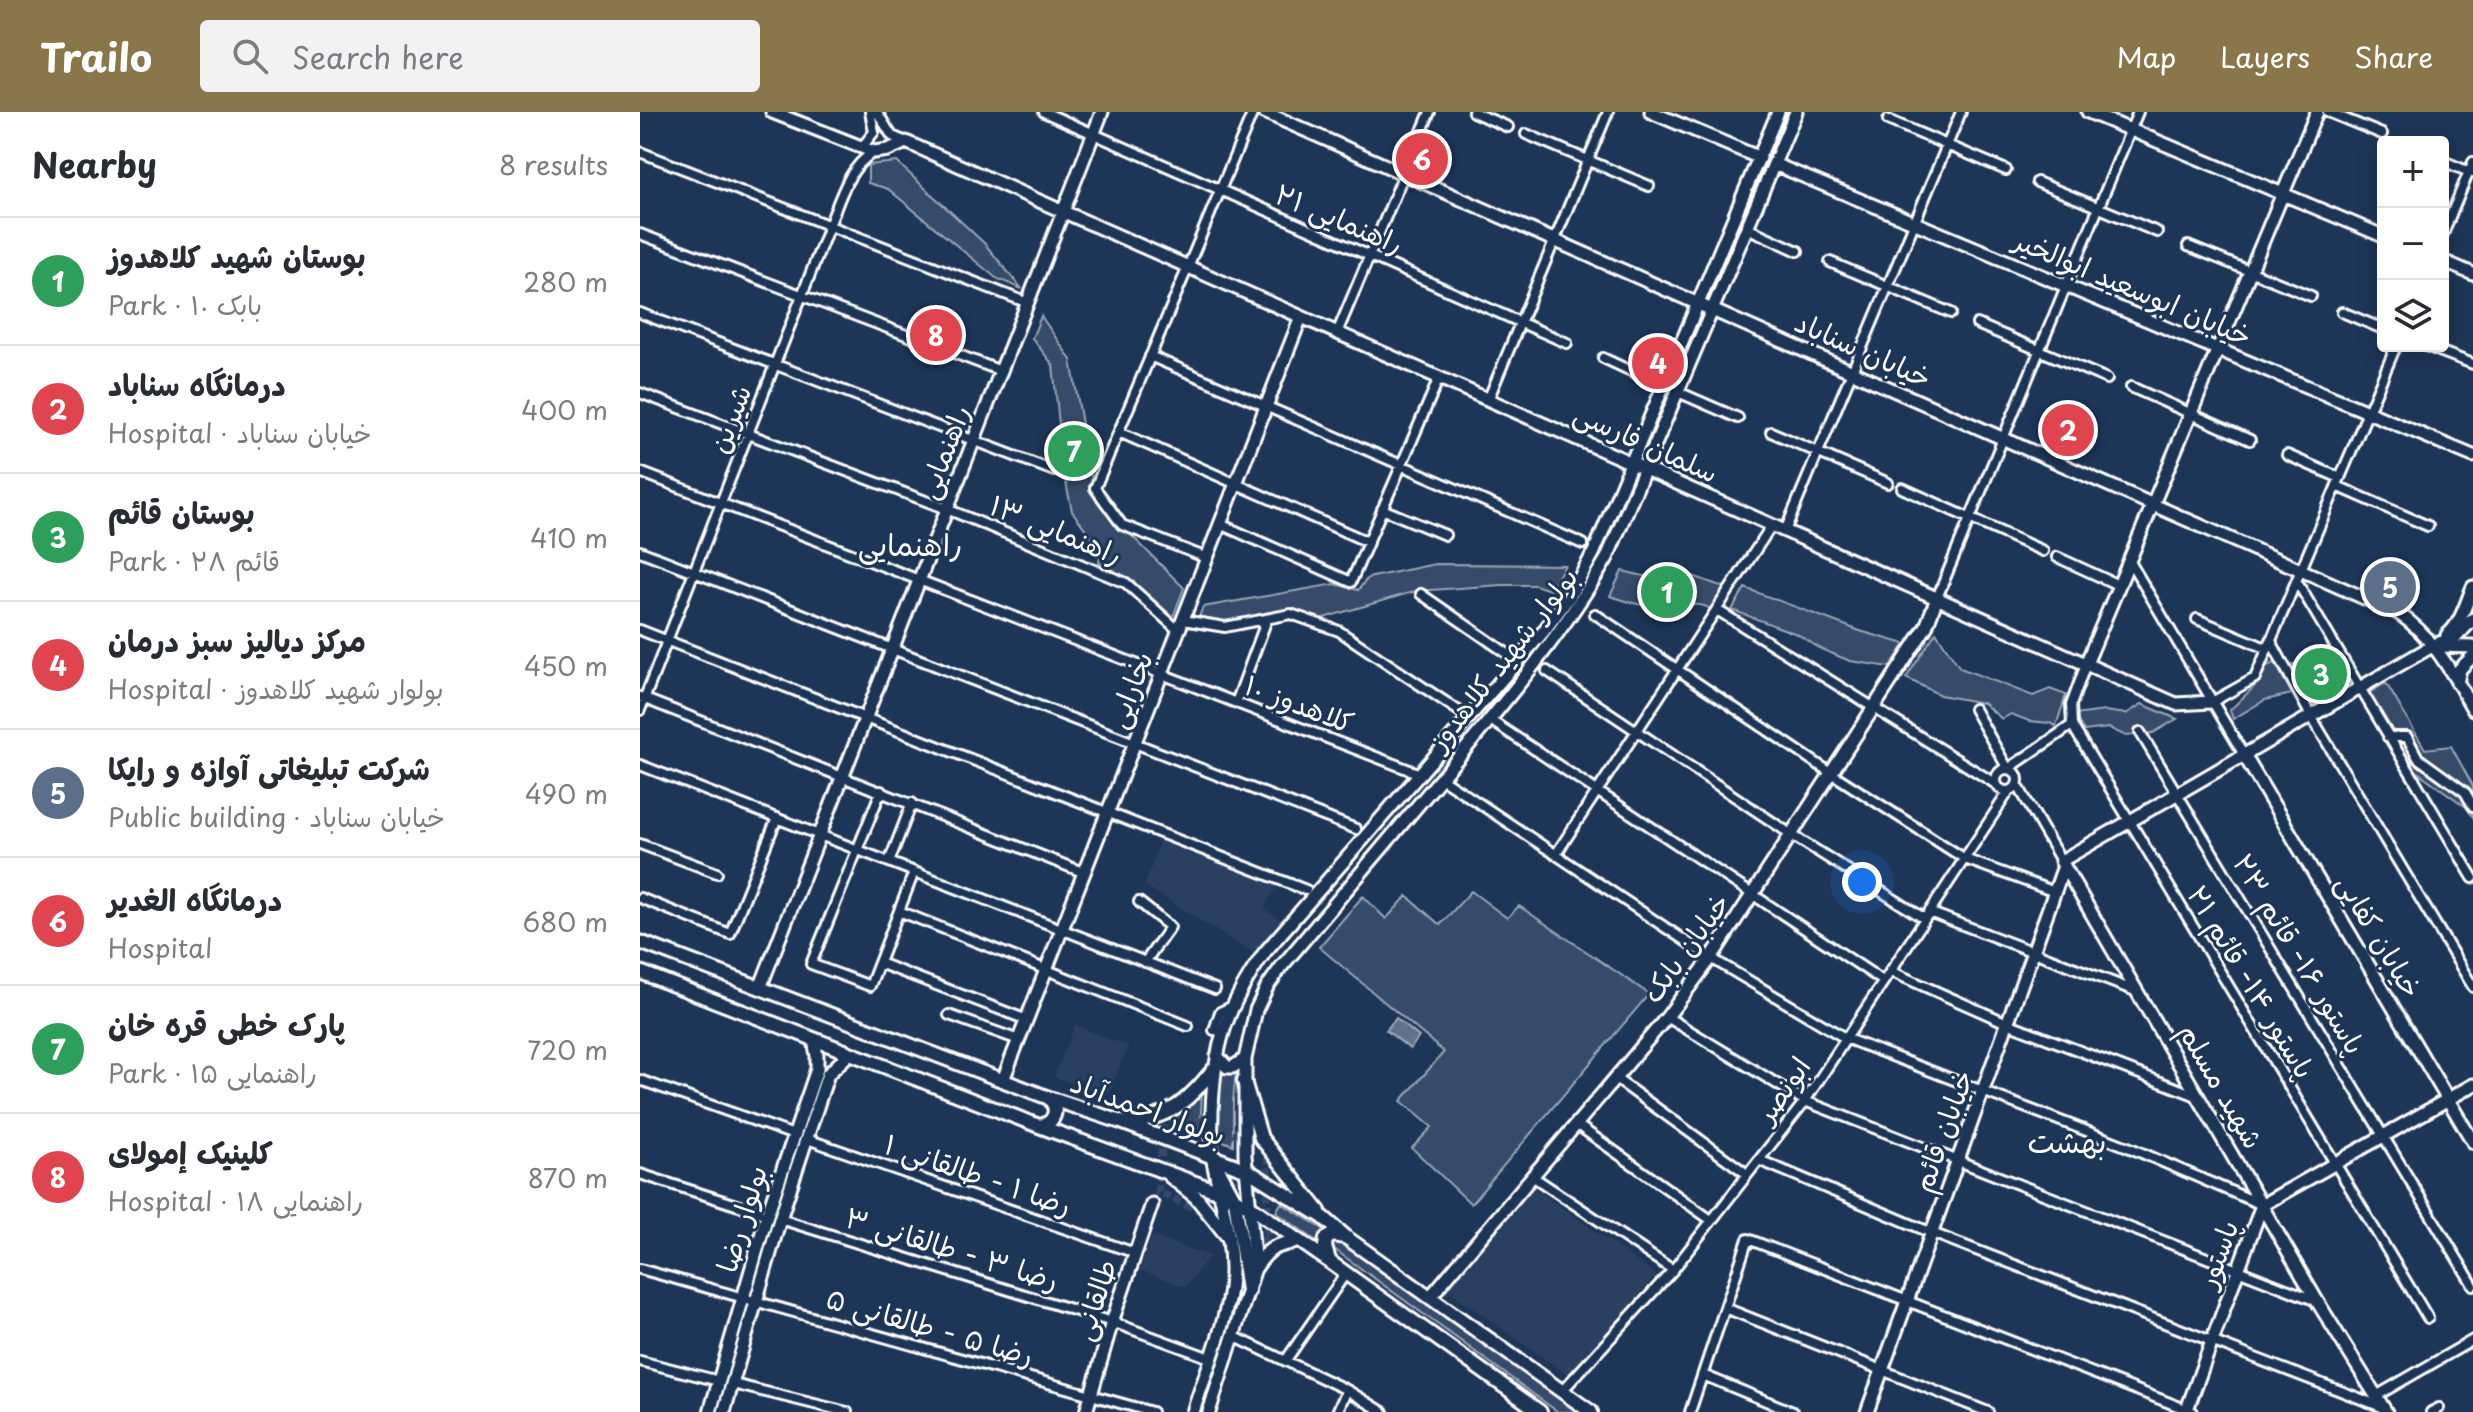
<!DOCTYPE html>
<html lang="en">
<head>
<meta charset="utf-8">
<style>
	body { margin:0; font-family:"Playpen Sans","Playpen Sans Arabic",sans-serif; background:#f2f2f3; color:#2b2b33 }
	.controls { position:absolute; right:24px; top:24px; display:grid; overflow:hidden; border-radius:8px; box-shadow:0 4px 20px #0003 }
	.controls button { width:72px; height:72px; display:grid; place-items:center; padding:0; border:0; border-bottom:2px solid #e1e1e2; background:#fff; color:#2b2b33; font:40px sans-serif }
	.you { position:absolute; left:1222px; top:770px; width:28px; height:28px; margin:-20px; border:6px solid #fff; border-radius:50%; background:#1a73e8; box-shadow:0 0 0 12px #1a73e833 }
	.badge { display:grid; place-items:center; width:52px; height:52px; border-radius:50%; background:#8a764a; color:#fff; font-size:26px; font-weight:700 }
	.pin { position:absolute; translate:-50% -50%; border:4px solid #fff; box-shadow:0 2px 8px #0006 }
	.list { margin:0; padding:0; list-style:none }
	h2 { display:flex; justify-content:space-between; align-items:center; height:104px; margin:0; padding:0 32px; font-size:34px }
	h2 small { font-size:26px; font-weight:400; color:#7c7c81 }
	.list li { display:grid; grid-template-columns:52px 1fr auto; gap:24px; align-items:center; box-sizing:border-box; height:128px; padding:0 32px; border-top:2px solid #e1e1e2 }
	.list b { display:block; font-size:30px; white-space:nowrap }
	.list p { margin:0; font-size:26px; white-space:nowrap; color:#7c7c81 }
	.list em { font-size:26px; font-style:normal; color:#7c7c81 }
	.icon { flex:none; width:44px; height:44px; fill:none; stroke:currentColor; stroke-width:2; stroke-linecap:round; stroke-linejoin:round }
	.map { position:relative; flex:none; width:1833px; height:1300px; overflow:hidden }
	header { display:flex; align-items:center; gap:48px; box-sizing:border-box; height:112px; padding:0 40px; background:#8a764a; color:#fff }
	header strong { font-size:38px }
	nav { display:flex; gap:44px; margin-inline-start:auto; font-size:28px }
	.search { width:560px; height:72px; background:#f2f2f3; display:flex; align-items:center; gap:20px; box-sizing:border-box; padding:0 28px; border-radius:8px; color:#7c7c81; font-size:30px }
	main { display:flex }
	aside { flex:1; background:#fff }
	.map>svg:first-child { display:block }
</style>
</head>
<body>
<header>
<strong>Trailo</strong>
<div class="search"><svg class="icon" aria-label="search" viewBox="0 0 24 24"><circle cx="10" cy="10" r="6"/><path d="M15 15l6 6"/></svg>Search here</div>
<nav><a>Map</a><a>Layers</a><a>Share</a></nav>
</header>
<main>
<aside>
<h2>Nearby<small>8 results</small></h2>
<ul class="list">
<li><span class="badge" style="background:#2e9e5b">1</span><div><b>بوستان شهید کلاهدوز</b><p>Park · بابک ۱۰</p></div><em>280 m</em></li>
<li><span class="badge" style="background:#e0444e">2</span><div><b>درمانگاه سناباد</b><p>Hospital · خیابان سناباد</p></div><em>400 m</em></li>
<li><span class="badge" style="background:#2e9e5b">3</span><div><b>بوستان قائم</b><p>Park · قائم ۲۸</p></div><em>410 m</em></li>
<li><span class="badge" style="background:#e0444e">4</span><div><b>مرکز دیالیز سبز درمان</b><p>Hospital · بولوار شهید کلاهدوز</p></div><em>450 m</em></li>
<li><span class="badge" style="background:#5c6f8a">5</span><div><b>شرکت تبلیغاتی آوازه و رایکا</b><p>Public building · خیابان سناباد</p></div><em>490 m</em></li>
<li><span class="badge" style="background:#e0444e">6</span><div><b>درمانگاه الغدیر</b><p>Hospital</p></div><em>680 m</em></li>
<li><span class="badge" style="background:#2e9e5b">7</span><div><b>پارک خطی قره خان</b><p>Park · راهنمایی ۱۵</p></div><em>720 m</em></li>
<li><span class="badge" style="background:#e0444e">8</span><div><b>کلینیک إمولای</b><p>Hospital · راهنمایی ۱۸</p></div><em>870 m</em></li>
</ul>
</aside>
<div class="map">
<svg width="1833" height="1300" viewBox="0 0 1833 1300">
	<rect width="100%" height="100%" fill="#1d3557"/>
	<filter id="ink" filterUnits="userSpaceOnUse"><feTurbulence type="fractalNoise" baseFrequency=".0125" numOctaves="2"/><feDisplacementMap in="SourceGraphic" scale="16" xChannelSelector="R" yChannelSelector="G"/><feConvolveMatrix kernelMatrix="1 2 1 2 8 2 1 2 1" color-interpolation-filters="sRGB"/></filter>
	<g filter="url(#ink)">
		<!-- built -->
		<path fill="#2a4161" d="M520,728L637,774L624,797L643,809L613,841L505,774Z
			M435,913L488,934L469,982L464,984L414,965Z
			M892,1074L1016,1163L932,1262L928,1263L805,1176Z
			M512,1124L570,1144L545,1175L500,1158Z"/>
		<!-- green -->
		<path fill="#364b69" stroke="#9aa5b4" stroke-width="2" d="M257,50L345,132L382,177L356,166L248,77L228,71V53Z
			M401,204L431,248L452,370L458,390L544,476L533,505L489,466L459,451L461,438L432,399L424,362L413,253L392,226Z
			M795,452L925,453L910,478L895,473H862L776,479L680,507L649,499L589,510L558,507L563,495L695,472L718,478L728,466Z
			M982,459L1008,465L1037,467L1042,460L1086,476L1073,498C1055,488 1048,495 1028,496C1008,496 989,490 970,484Z
			M1105,476L1220,519L1265,532L1250,555L1210,549L1181,537L1157,522L1092,498Z
			M1296,520L1320,556L1393,584L1410,577L1426,583L1416,614L1410,611L1389,609L1371,602L1362,607L1343,591L1300,583L1266,566Z
			M1690,535L1712,570L1710,578L1698,585L1689,579L1666,580L1650,554Z
			M1635,551L1652,582L1625,588L1593,607L1590,598L1619,570L1626,554Z
			M1746,571L1785,637L1811,634L1833,674V705L1826,695L1771,655L1729,581Z
			M1502,592L1537,607L1513,621L1486,624L1469,616L1444,619L1434,603L1465,599L1486,602Z
			M831,779L867,806L879,794L1009,882L831,1092L772,1036L792,1015L761,989L804,940L679,835L723,784L746,807L767,784L800,813Z
			M596,958L593,989V1033L578,1027L576,979L579,960L585,962Z
			M562,981L560,1017L529,1008L546,997Z
			M641,1091L683,1117L685,1120L681,1126L682,1133L636,1100Z
			M691,1129H696L752,1166L937,1300H918L694,1137L691,1133Z"/>
		<!-- water -->
		<path fill="#617289" stroke="#a0aab8" stroke-width="2" d="M756,906L779,925L770,937L746,918Z"/>
		<g fill="none" stroke-linecap="round" stroke-linejoin="round">
			<!-- street-tunnel -->
			<path stroke="#344968" stroke-width="8" stroke-dasharray="8 4" stroke-linecap="butt" d="M525,996L628,1033L627,1129L518,1080Z"/>
			<defs>
				<path id="street" d="M237,0L252,24L266,30
					M404,0L927,231
					M833,0L868,15
					M1688,0L1742,22
					M1248,8L1366,58
					M886,22L1009,74
					M222,35L234,20L230,0
					M0,40L388,191
					M1803,49L1832,61
					M1397,70L1517,120
					M1107,116L1158,139
					M0,122L361,259
					M1803,122L1833,50
					M1548,134L1671,184
					M1190,150L1311,201
					M1702,200L1743,217
					M0,201L414,359
					M1337,212L1467,267
					M697,221L790,0
					M1786,234L1833,252
					M510,244L943,432
					M963,246L1023,274
					M1491,275L1610,328
					M1038,280L1098,306
					M0,281L307,397L486,471L539,519
					M848,288L968,0
					M479,320L728,430
					M1131,320L1248,371
					M1647,343L1700,366
					M0,360L780,662
					M1697,374L1788,414
					M1262,376L1403,439
					M742,397L805,423
					M580,412L711,470L799,266
					M1145,419L1321,0
					M0,439L716,717
					M1417,445L1478,473
					M567,446L482,413L455,376L613,0
					M1489,448L1604,643
					M1657,470L1833,766
					M781,482L878,549
					M1297,486L1498,0
					M1077,498L1356,672
					M955,502L1191,661L1325,747L1415,780
					M1557,507L1628,537
					M543,508L585,515L651,502L699,519L822,601
					M0,518L666,778
					M1631,529L1671,604L1833,875
					M1446,552L1431,593L1432,613L1788,1206
					M907,559L1152,723L1285,807
					M0,585L445,761
					M1572,590L1615,566L1756,234
					M596,591L627,507
					M1334,597L1368,657L1432,613
					M0,598L189,114C200,87 208,55 234,40
					M856,612L1243,869
					M1500,620L1833,1173
					M1748,625H1767L1778,646L1825,680L1833,694
					M0,653L575,877
					M1356 668a11 11 0 1 1 22 0a11 11 0 1 1-22 0Z
					M801,666L1071,846L1205,926L1488,1035L1620,1092
					M1377,672L1421,749
					M241,679L171,852L230,874L274,760
					M0,732L77,761
					M916,742L1132,413
					M249,750L272,691
					M0,786L90,822L137,706
					M499,790L530,815L505,850
					M259,799L548,914
					M1289,800L1498,880
					M239,851L387,908
					M1250,859L1367,911L1557,984
					M309,903L379,928
					M1027,905L1165,989L1677,1189
					M582,919L574,918L580,900L593,894
					M975,966L1107,1062
					M0,968L154,1023
					M936,1012L1071,1108
					M167,1027L495,1141
					M1119,1048L1292,1121L1742,1295
					M0,1062L127,1103
					M892,1064L1033,1158
					M140,1107L472,1210L570,1246
					M0,1157L512,1300
					M1085,1196L1348,1300
					M593,1224L707,1278L743,1300
					M646,1248L706,1161
					M0,1249L79,1269
					M1063,1263L1153,1300
					M93,1272L207,1300
					M922,1279L1033,1158L1165,989L1369,679
					M1736,1284L1833,1228
					M697,1300L707,1278
					M1050,1300L1108,1127L1553,1300
					M1791,1300L1799,1296"/>
				<path id="secondary" d="M132,0L234,40L248,38L266,30L1536,592L1572,590
					M624,0L1758,501C1794,525 1812,561 1833,597
					M1011,0L1120,46
					M1448,0L1743,124
					M1134,52L1833,344
					M1803,149L1833,162
					M1807,523C1821,512 1826,491 1833,475
					M1798,534L1833,535
					M1446,552L1677,0
					M1817,571L1820,557L1833,544
					M1604,643L1833,1030
					M120,876L462,0
					M577,944L587,955H593L605,947
					M363,968L661,205
					M791,1184L1027,905L1071,846L1286,515L1297,486
					M70,1300L127,1103L177,957V944L174,928
					M84,1300L140,1107L188,962L209,942
					M446,1300L472,1210L512,1092
					M553,1300C565,1262 585,1215 590,1176C595,1134 581,1090 573,1049C570,1033 572,1016 572,1000C574,932 586,896 625,840L903,520L929,485L954,440L1138,0
					M569,1300L615,1156L605,1043V947L616,898L627,875L642,854C701,785 759,716 817,647C871,583 924,519 967,446L1156,0
					M1227,1300L1424,754
					M1546,1300L1622,1093L1833,973
					M1746,1300L1677,1189L1421,749L1794,533L1817,524L1833,507"/>
				<path id="primary" d="M0,830L409,986L481,1010L607,1058L683,1105L707,1126L951,1300
					M0,860L399,1014L580,1080L611,1095L690,1150L900,1300
					M604,969L621,1026L679,1099
					M487,1010C529,1007 548,989 573,958
					M399,1014C414,1012 420,998 409,986
					M573,1047L595,1088L608,1179
					M530,1064L556,1085L588,1125
					M689,1148L685,1135L686,1127L693,1123L704,1125
					M615,1156C629,1135 635,1133 660,1129"/>
			</defs>
			<!-- street casing -->
			<use href="#street" stroke="#fff" stroke-width="14"/>
			<!-- secondary casing -->
			<use href="#secondary" stroke="#fff" stroke-width="17"/>
			<!-- primary casing -->
			<use href="#primary" stroke="#fff" stroke-width="18"/>
			<!-- street -->
			<use href="#street" stroke="#1d3557" stroke-width="8"/>
			<!-- secondary -->
			<use href="#secondary" stroke="#1d3557" stroke-width="11"/>
			<!-- primary -->
			<use href="#primary" stroke="#1d3557" stroke-width="12"/>
		</g>
	</g>
	<g text-anchor="middle" stroke-width="6" stroke-linejoin="round" paint-order="stroke">
		<!-- street labels -->
		<g font-size="28" fill="#fff" stroke="#1d3557">
			<text transform="translate(699 107) rotate(23)" y="10">راهنمایی ۲۱</text>
			<text transform="translate(1493 176) rotate(23)" y="10">خیابان ابوسعید ابوالخیر</text>
			<text transform="translate(1223 238) rotate(24)" y="10">خیابان سناباد</text>
			<text transform="translate(90 307) rotate(-69)" y="10">شیرین</text>
			<text transform="translate(1006 331) rotate(24)" y="10">سلمان فارسی</text>
			<text transform="translate(304 340) rotate(-69)" y="10">راهنمایی</text>
			<text transform="translate(416 418) rotate(22)" y="10">راهنمایی ۱۳</text>
			<text transform="translate(863 547) rotate(-52)" y="10">بولوار شهید کلاهدوز</text>
			<text transform="translate(490 578) rotate(-69)" y="10">بخارایی</text>
			<text transform="translate(659 592) rotate(21)" y="10">کلاهدوز ۱۰</text>
			<text transform="translate(1739 824) rotate(59)" y="10">خیابان کفایی</text>
			<text transform="translate(1046 836) rotate(-54)" y="10">خیابان بابک</text>
			<text transform="translate(1659 842) rotate(59)" y="10">پاستور ۱۶- قائم ۲۳</text>
			<text transform="translate(1611 870) rotate(59)" y="10">پاستور ۱۴- قائم ۲۱</text>
			<text transform="translate(1581 974) rotate(60)" y="10">شهید مسلم</text>
			<text transform="translate(1143 978) rotate(-55)" y="10">ابونصر</text>
			<text transform="translate(508 997) rotate(20)" y="10">بولوار احمدآباد</text>
			<text transform="translate(1303 1019) rotate(-70)" y="10">خیابان قائم</text>
			<text transform="translate(338 1063) rotate(19)" y="10">رضا ۱ - طالقانی ۱</text>
			<text transform="translate(102 1107) rotate(-73)" y="10">بولوار رضا</text>
			<text transform="translate(312 1137) rotate(17)" y="10">رضا ۳ - طالقانی ۳</text>
			<text transform="translate(1578 1142) rotate(-70)" y="10">پاستور</text>
			<text transform="translate(455 1188) rotate(-72)" y="10">طالقانی</text>
			<text transform="translate(290 1215) rotate(16)" y="10">رضا ۵ - طالقانی ۵</text>
		</g>
		<!-- neighbourhood labels -->
		<g font-size="30" fill="#fff" stroke="#1d3557">
			<text x="270" y="444">راهنمایی</text>
			<text x="1427" y="1041">بهشت</text>
		</g>
	</g>
</svg>
<div class="controls">
<button>+</button>
<button>−</button>
<button><svg class="icon" aria-label="layers" viewBox="0 0 24 24"><path d="M12 4l9 5-9 5-9-5zM3 14l9 5 9-5"/></svg></button>
</div>
<div class="you"></div>
<div class="pin badge" style="left:1027px;top:480px;background:#2e9e5b">1</div>
<div class="pin badge" style="left:1428px;top:318px;background:#e0444e">2</div>
<div class="pin badge" style="left:1681px;top:562px;background:#2e9e5b">3</div>
<div class="pin badge" style="left:1018px;top:251px;background:#e0444e">4</div>
<div class="pin badge" style="left:1750px;top:475px;background:#5c6f8a">5</div>
<div class="pin badge" style="left:782px;top:47px;background:#e0444e">6</div>
<div class="pin badge" style="left:434px;top:339px;background:#2e9e5b">7</div>
<div class="pin badge" style="left:296px;top:223px;background:#e0444e">8</div>
</div>
</main>
</body>
</html>
